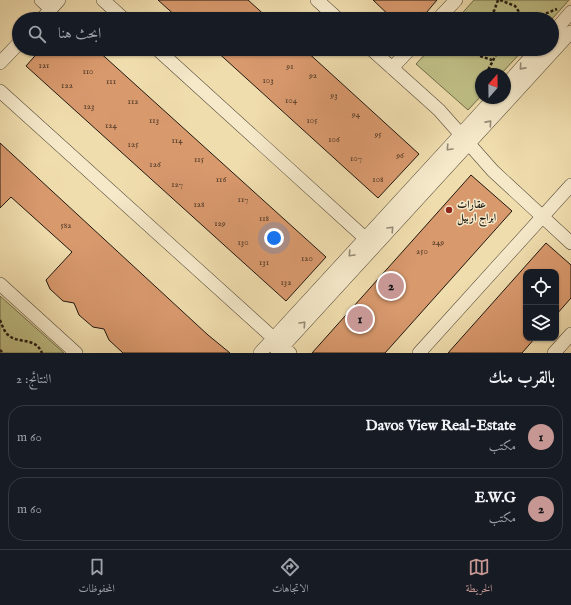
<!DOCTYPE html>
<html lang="ar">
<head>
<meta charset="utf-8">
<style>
	body { margin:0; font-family:"IM FELL English",Amiri,serif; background:#242831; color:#f1f3f6; direction:rtl }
	.controls { position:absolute; right:12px; bottom:12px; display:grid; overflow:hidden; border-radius:8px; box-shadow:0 1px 3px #0004 }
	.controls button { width:36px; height:36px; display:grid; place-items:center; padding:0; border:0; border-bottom:1px solid #363941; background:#171b24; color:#f1f3f6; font:20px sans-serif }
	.compass { position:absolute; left:475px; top:68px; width:36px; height:36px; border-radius:50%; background:#171b24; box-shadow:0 1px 3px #0004; rotate:20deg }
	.you { position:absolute; left:274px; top:238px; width:14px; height:14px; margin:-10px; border:3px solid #fff; border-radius:50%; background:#1a73e8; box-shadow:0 0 0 6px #1a73e833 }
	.badge { display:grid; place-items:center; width:26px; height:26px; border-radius:50%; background:#c59692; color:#111; font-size:13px; font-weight:700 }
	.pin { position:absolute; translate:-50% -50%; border:2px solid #fff; box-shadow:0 1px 4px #0006 }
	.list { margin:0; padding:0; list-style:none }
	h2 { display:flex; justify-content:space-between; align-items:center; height:52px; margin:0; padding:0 16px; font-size:17px }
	h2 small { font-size:13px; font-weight:400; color:#9ea1a6 }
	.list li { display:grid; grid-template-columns:26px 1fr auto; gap:12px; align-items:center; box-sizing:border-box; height:64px; margin:0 8px 8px; padding:0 8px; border:1px solid #363941; border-radius:16px }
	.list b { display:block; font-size:15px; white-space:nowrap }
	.list p { margin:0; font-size:13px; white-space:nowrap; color:#9ea1a6 }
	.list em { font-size:13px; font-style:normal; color:#9ea1a6 }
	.icon { flex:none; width:22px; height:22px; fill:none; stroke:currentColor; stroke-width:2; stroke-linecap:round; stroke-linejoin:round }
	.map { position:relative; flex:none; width:571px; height:353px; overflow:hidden; direction:ltr }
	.search { position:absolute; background:#171b24; box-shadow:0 1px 3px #0004; left:12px; right:12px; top:12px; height:44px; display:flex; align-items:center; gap:10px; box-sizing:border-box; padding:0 14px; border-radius:22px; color:#9ea1a6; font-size:15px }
	.sheet { height:196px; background:#171b24 }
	nav { display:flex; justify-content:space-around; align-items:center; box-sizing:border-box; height:56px; border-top:1px solid #363941; background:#171b24; font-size:11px; color:#9ea1a6 }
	nav a { display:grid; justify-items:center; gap:2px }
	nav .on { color:#c59692 }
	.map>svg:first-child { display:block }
</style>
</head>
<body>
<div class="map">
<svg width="571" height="353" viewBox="0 0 571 353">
	<rect width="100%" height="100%" fill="#f0ddae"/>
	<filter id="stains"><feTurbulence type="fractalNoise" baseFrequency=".005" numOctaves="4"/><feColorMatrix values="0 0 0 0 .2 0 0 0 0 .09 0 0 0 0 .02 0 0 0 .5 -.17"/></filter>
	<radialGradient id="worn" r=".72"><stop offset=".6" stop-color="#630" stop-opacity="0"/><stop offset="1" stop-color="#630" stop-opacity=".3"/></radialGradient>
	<!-- green -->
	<path fill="#bfbf86" stroke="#6f6c4a" d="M474,0H569L552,19H457Z
		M430,49H524L501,74H481V96L468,110L416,64Z
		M0,296L64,353H0Z"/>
	<!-- building -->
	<path fill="#d8996d" stroke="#1f180f" d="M158,0H248L269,19H179Z
		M373,0H437L421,19H393Z
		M41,49H96L326,257L286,301L26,66Z
		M214,49H304L419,154L378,198Z
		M0,143L208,335L230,353H123L109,340L104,329L93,327L79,315L74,303L63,301L50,289L46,280L72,252L11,197L0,208Z
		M471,175L512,211L385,353H312Z
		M546,243L571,265V298L556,315V272H526V338H535L522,353H448Z"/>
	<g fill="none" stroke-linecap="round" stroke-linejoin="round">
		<defs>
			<path id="street" d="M41,0L51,9
				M103,0L124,19
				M317,0L338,19
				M42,19L59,0
				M438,19L456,0
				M552,34L571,12
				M157,49L365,238
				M371,49L439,110L493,171L571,243
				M0,63L19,43
				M392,68L410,49
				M505,86L538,49
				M0,91L290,353
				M0,284L76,353
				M260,353L494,98
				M277,353L571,32
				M419,353L571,185
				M554,353L571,334"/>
		</defs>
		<!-- street casing -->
		<use href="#street" stroke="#534937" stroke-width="14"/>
		<!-- path -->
		<path stroke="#1f180f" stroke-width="2.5" stroke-dasharray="3 2" stroke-linecap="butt" d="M500,0L515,6L524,19
			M486,19L494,11L498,0
			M532,19L557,9
			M473,49L480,56L492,60
			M486,74L499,49
			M480,95L481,87
			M0,320C2,325 4,331 7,334C18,345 35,336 42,353
			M0,350L3,353"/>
		<!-- street -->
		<use href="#street" stroke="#f5e9ca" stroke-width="13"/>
	</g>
	<!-- one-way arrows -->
	<defs><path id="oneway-chevron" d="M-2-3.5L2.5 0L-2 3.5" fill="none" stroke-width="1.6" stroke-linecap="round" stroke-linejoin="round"/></defs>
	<g stroke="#958b76">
		<use href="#oneway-chevron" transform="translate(522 67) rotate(132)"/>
		<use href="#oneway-chevron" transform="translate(489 123) rotate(-48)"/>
		<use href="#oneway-chevron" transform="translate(449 148) rotate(133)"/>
		<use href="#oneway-chevron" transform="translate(391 229) rotate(-47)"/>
		<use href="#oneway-chevron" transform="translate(351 254) rotate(133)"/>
		<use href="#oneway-chevron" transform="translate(303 324) rotate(-47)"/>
	</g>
	<!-- markers -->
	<circle fill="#8f2418" stroke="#f5e9ca" stroke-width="1.5" cx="449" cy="210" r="4"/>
	<g text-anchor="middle" stroke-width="3" stroke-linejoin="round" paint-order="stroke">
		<!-- number labels -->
		<g font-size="9" fill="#4d3826">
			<text x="44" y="68">121</text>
			<text x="290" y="69">91</text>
			<text x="88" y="74">110</text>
			<text x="313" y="78">92</text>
			<text x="268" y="83">103</text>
			<text x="111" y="84">111</text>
			<text x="67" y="88">122</text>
			<text x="334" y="98">93</text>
			<text x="291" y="103">104</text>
			<text x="133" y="104">112</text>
			<text x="89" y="109">123</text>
			<text x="356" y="117">94</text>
			<text x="154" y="123">113</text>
			<text x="312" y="123">105</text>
			<text x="111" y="128">124</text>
			<text x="378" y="137">95</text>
			<text x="334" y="142">106</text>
			<text x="177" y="143">114</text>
			<text x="133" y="147">125</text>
			<text x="400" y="158">96</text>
			<text x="356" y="161">107</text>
			<text x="199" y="162">115</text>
			<text x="155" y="167">126</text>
			<text x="221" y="182">116</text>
			<text x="378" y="182">108</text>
			<text x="177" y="187">127</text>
			<text x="243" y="202">117</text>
			<text x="199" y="207">128</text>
			<text x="264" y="221">118</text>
			<text x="220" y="226">129</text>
			<text x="66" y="228">582</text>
			<text x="243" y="245">130</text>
			<text x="438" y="245">249</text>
			<text x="422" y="254">250</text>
			<text x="307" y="261">120</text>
			<text x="264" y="265">131</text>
			<text x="286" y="285">132</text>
		</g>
		<!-- poi labels -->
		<g font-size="11" font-weight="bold" fill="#1f180f" stroke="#f5e9ca" text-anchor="start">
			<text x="457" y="208">عقارات<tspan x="457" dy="13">ابراج اربیل</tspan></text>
		</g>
	</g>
	<rect width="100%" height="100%" filter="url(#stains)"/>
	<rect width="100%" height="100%" fill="url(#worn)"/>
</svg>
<div class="controls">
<button><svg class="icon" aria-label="locate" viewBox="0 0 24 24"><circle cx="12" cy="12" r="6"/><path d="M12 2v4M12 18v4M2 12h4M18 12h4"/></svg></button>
<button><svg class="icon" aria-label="layers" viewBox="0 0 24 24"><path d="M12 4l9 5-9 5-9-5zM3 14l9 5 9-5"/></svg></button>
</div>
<svg class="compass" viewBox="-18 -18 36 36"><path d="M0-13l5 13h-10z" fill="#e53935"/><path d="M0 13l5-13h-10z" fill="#9ea1a6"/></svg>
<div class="you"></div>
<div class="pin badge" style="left:360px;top:319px">1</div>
<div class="pin badge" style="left:391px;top:286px">2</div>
<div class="search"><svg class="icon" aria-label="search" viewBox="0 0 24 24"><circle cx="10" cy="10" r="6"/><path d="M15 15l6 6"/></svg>ابحث هنا</div>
</div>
<section class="sheet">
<h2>بالقرب منك<small>النتائج: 2</small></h2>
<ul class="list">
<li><span class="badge">1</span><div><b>Davos View Real-Estate</b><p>مكتب</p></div><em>60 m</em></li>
<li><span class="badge">2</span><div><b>E.W.G</b><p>مكتب</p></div><em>60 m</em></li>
</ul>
</section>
<nav>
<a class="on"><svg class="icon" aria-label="map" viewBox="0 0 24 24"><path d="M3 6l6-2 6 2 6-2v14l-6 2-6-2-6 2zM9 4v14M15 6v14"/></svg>الخريطة</a>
<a><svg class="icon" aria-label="directions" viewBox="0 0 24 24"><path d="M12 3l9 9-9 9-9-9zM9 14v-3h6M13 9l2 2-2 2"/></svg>الاتجاهات</a>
<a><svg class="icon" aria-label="saved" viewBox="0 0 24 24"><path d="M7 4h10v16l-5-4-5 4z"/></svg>المحفوظات</a>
</nav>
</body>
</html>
